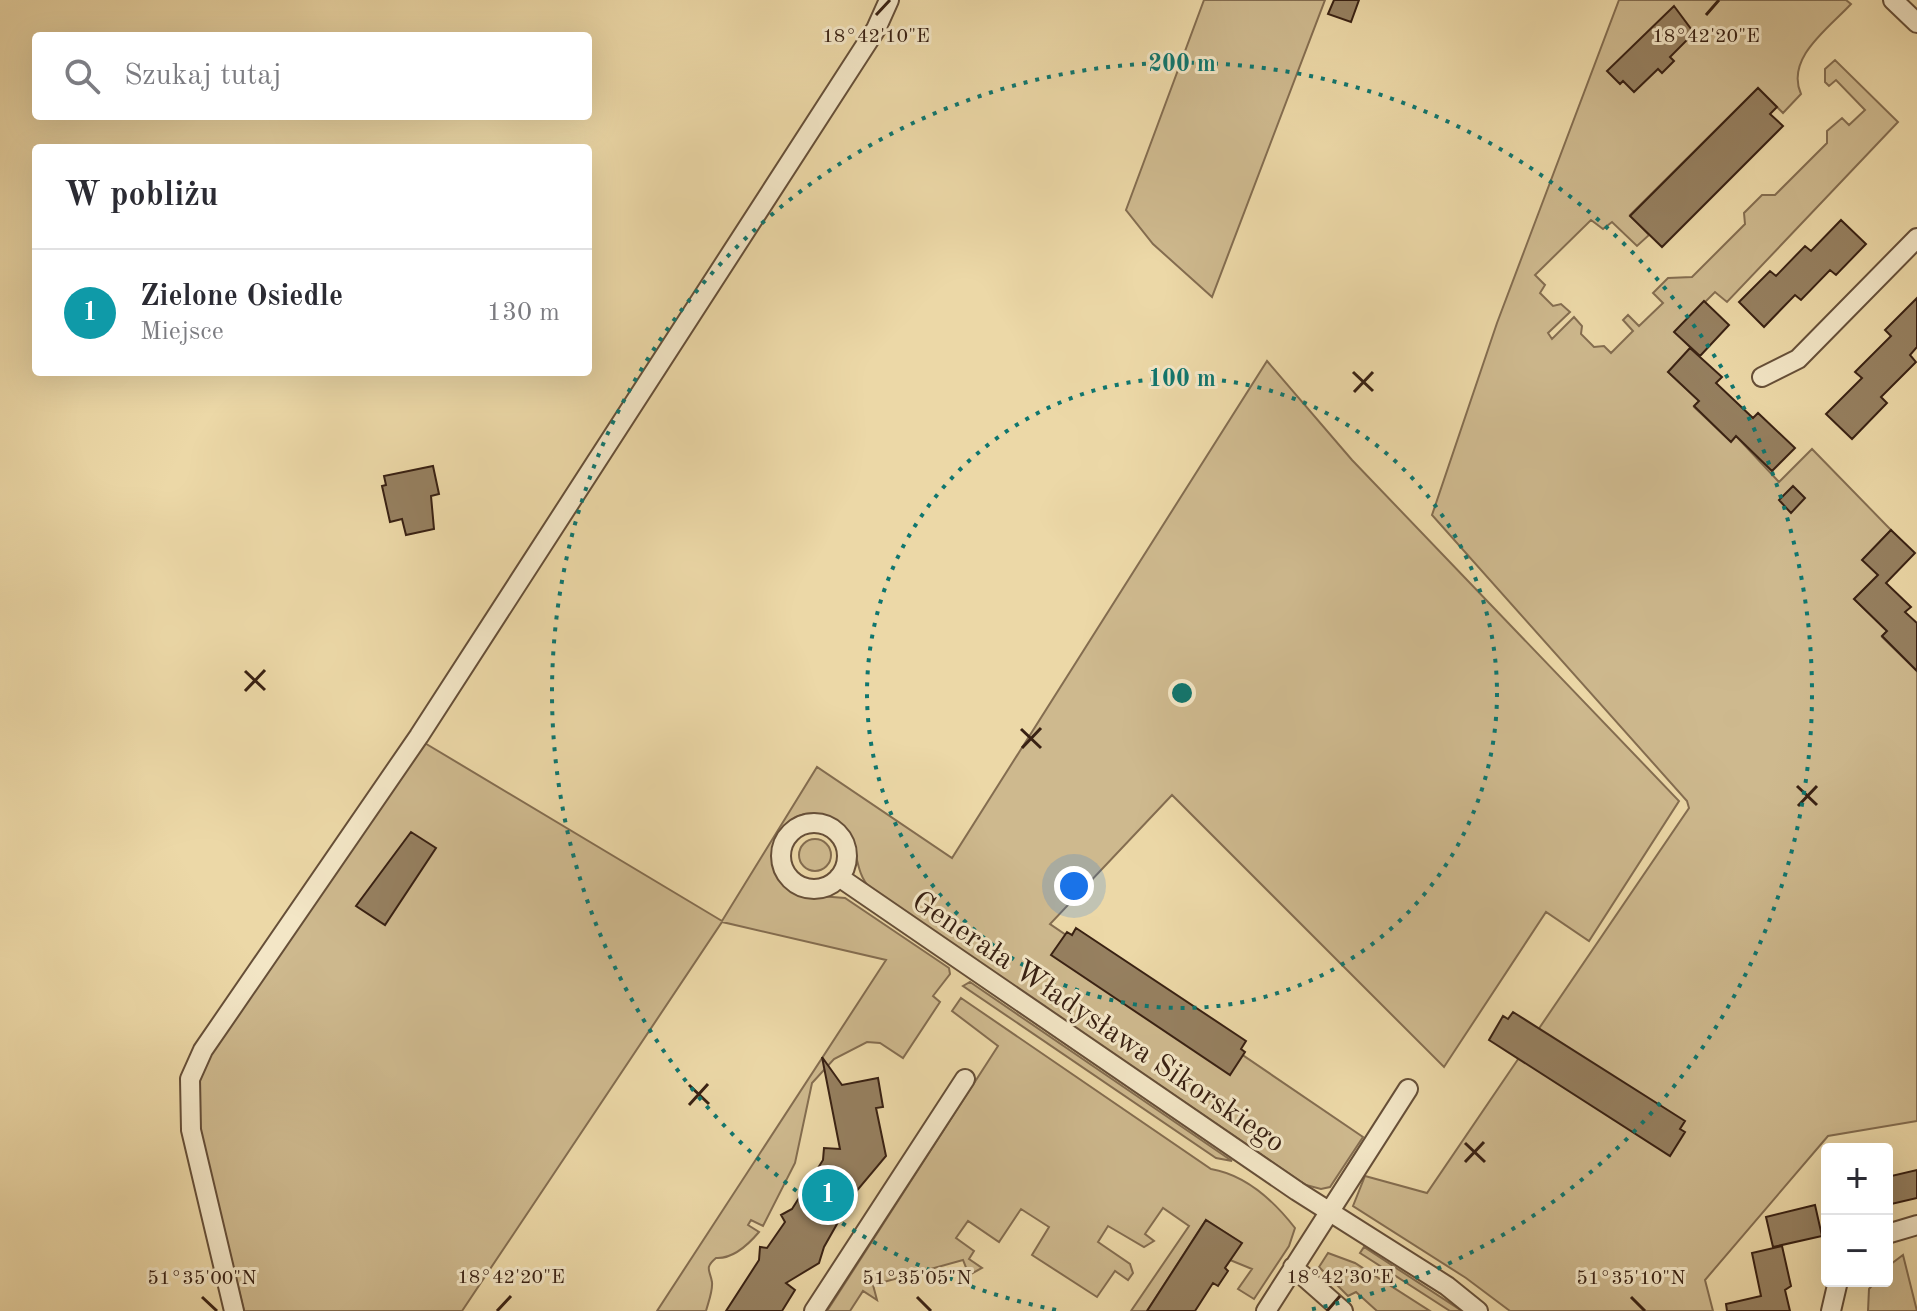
<!DOCTYPE html>
<html lang="pl">
<head>
<meta charset="utf-8">
<style>
	body { margin:0; font-family:"Old Standard TT",serif; background:#f2f2f3; color:#2b2b33 }
	.controls { position:absolute; right:24px; bottom:24px; display:grid; overflow:hidden; border-radius:8px; box-shadow:0 8px 32px #0002 }
	.controls button { width:72px; height:72px; display:grid; place-items:center; padding:0; border:0; border-bottom:2px solid #e1e1e2; background:#fff; color:#2b2b33; font:40px sans-serif }
	.you { position:absolute; left:1074px; top:886px; width:28px; height:28px; margin:-20px; border:6px solid #fff; border-radius:50%; background:#1a73e8; box-shadow:0 0 0 12px #1a73e833 }
	.badge { display:grid; place-items:center; width:52px; height:52px; border-radius:50%; background:#8f2418; color:#fff; font-size:26px; font-weight:700 }
	.pin { position:absolute; translate:-50% -50%; border:4px solid #fff; box-shadow:0 2px 8px #0006 }
	.list { margin:0; padding:0; list-style:none }
	h2 { display:flex; justify-content:space-between; align-items:center; height:104px; margin:0; padding:0 32px; font-size:34px }
	h2 small { font-size:26px; font-weight:400; color:#7c7c81 }
	.list li { display:grid; grid-template-columns:52px 1fr auto; gap:24px; align-items:center; box-sizing:border-box; height:128px; padding:0 32px; border-top:2px solid #e1e1e2 }
	.list b { display:block; font-size:30px; white-space:nowrap }
	.list p { margin:0; font-size:26px; white-space:nowrap; color:#7c7c81 }
	.list em { font-size:26px; font-style:normal; color:#7c7c81 }
	.icon { flex:none; width:44px; height:44px; fill:none; stroke:currentColor; stroke-width:2; stroke-linecap:round; stroke-linejoin:round }
	.map { position:relative; flex:none; width:1917px; height:1311px; overflow:hidden }
	.search { position:absolute; background:#fff; box-shadow:0 8px 32px #0002; left:32px; top:32px; width:560px; height:88px; display:flex; align-items:center; gap:20px; box-sizing:border-box; padding:0 28px; border-radius:8px; color:#7c7c81; font-size:30px }
	.panel { position:absolute; background:#fff; box-shadow:0 8px 32px #0002; left:32px; top:144px; width:560px; height:232px; border-radius:8px }
	.map>svg:first-child { display:block }
</style>
</head>
<body>
<div class="map">
<svg width="1917" height="1311" viewBox="0 0 1917 1311">
	<rect width="100%" height="100%" fill="#ecd8a7"/>
	<filter id="stains"><feTurbulence type="fractalNoise" baseFrequency=".0025" numOctaves="4"/><feColorMatrix values="0 0 0 0 .2 0 0 0 0 .09 0 0 0 0 .02 0 0 0 .5 -.17"/></filter>
	<radialGradient id="worn" r=".72"><stop offset=".6" stop-color="#630" stop-opacity="0"/><stop offset="1" stop-color="#630" stop-opacity=".3"/></radialGradient>
	<!-- green -->
	<path fill="#ceb98e" stroke="#846d50" stroke-width="2" d="M1204,0H1325L1212,297L1153,244L1126,210Z
		M1619,0H1846L1851,4C1829,28 1785,58 1801,94L1783,113L1758,88L1630,215L1649,235L1637,246L1612,222L1603,229L1591,220L1535,275L1545,285L1540,293L1553,306L1561,304L1570,312L1548,333L1552,339L1574,317L1582,326L1581,334L1594,347L1604,346L1611,353L1633,331L1623,320L1628,315L1639,326L1663,303L1653,293L1668,278L1692,277L1745,224L1744,213L1762,195H1775L1827,143V131L1842,118L1849,125L1865,110L1836,80L1829,86L1825,82V69L1835,60L1898,122L1727,302L1715,292L1675,332L1691,348L1668,372L1699,401L1694,407L1730,441L1736,436L1779,482L1812,449L1891,530L1863,560L1878,575L1854,599L1887,631L1882,637L1917,671V1121L1828,1136L1705,1280L1713,1311H1510L1466,1278L1353,1206L1365,1176L1427,1193L1689,808L1687,801L1432,515L1497,323Z
		M1267,361L1352,460L1679,801L1589,941L1546,912L1444,1067L1172,795L1050,924L1363,1137L1330,1187L1321,1189L1306,1185L870,888C850,868 862,832 833,819C788,797 761,845 783,882L807,895L845,898L949,968L950,974L933,996L940,1002L903,1058L880,1043L867,1042L834,1059L812,1083L795,1163L763,1226L751,1220L748,1225L759,1232C748,1245 733,1259 716,1258C704,1268 710,1270 712,1282C713,1291 708,1303 706,1311H657L886,960L722,922L462,1311H244L198,1122L200,1076L217,1042L423,742L722,921L817,767L952,858Z
		M799 855a16 16 0 1 1 32 0a16 16 0 1 1-32 0Z
		M970,982L1232,1161L1216,1158L963,986Z
		M961,998L1211,1169C1246,1175 1274,1201 1295,1228L1289,1246L1254,1299L1238,1289L1252,1269L1230,1260L1241,1243L1206,1220L1147,1311H1131L1189,1226L1163,1208L1145,1234L1154,1241L1144,1247L1108,1226L1098,1242L1130,1264L1133,1273L1128,1280L1115,1271L1097,1297L1032,1255L1049,1227L1021,1209L999,1242L968,1221L956,1238L974,1251L969,1259L982,1268L969,1275L963,1260L873,1285L877,1300L863,1291L850,1311H827L998,1046L952,1011Z
		M1364,1247L1462,1311H1450L1360,1253Z
		M1328,1253L1355,1263L1430,1311H1377L1356,1292L1348,1296L1319,1267Z
		M1903,1255L1917,1311H1868L1869,1289L1876,1281H1887V1267Z"/>
	<!-- building -->
	<path fill="#968060" stroke="#392113" stroke-width="2" d="M1334,0H1359L1351,22L1328,14Z
		M1674,6L1694,33L1670,57L1674,61L1662,73L1658,69L1634,92L1623,81L1620,84L1607,71Z
		M1758,88L1777,107L1770,114L1783,126L1662,247L1630,216Z
		M1841,220L1866,244L1836,275L1830,270L1801,300L1795,295L1764,327L1739,302L1770,271L1776,276L1805,246L1811,251Z
		M1917,298V347L1910,355L1916,362L1881,397L1887,403L1852,439L1826,414L1862,378L1855,372L1891,336L1885,330Z
		M1704,301L1729,325L1700,356L1674,332Z
		M1690,348L1722,377L1716,383L1753,418L1758,413L1795,448L1772,471L1736,436L1731,442L1694,406L1699,401L1668,372Z
		M433,466L439,494L431,496L434,529L406,535L402,519L390,522L382,486L386,485L384,476Z
		M1793,486L1805,498L1791,513L1779,500Z
		M1891,530L1915,553L1886,583L1911,607L1905,612L1917,623V671L1882,636L1887,631L1854,599L1878,575L1862,560Z
		M411,832L436,848L385,925L356,906Z
		M1076,928L1246,1041L1241,1049L1245,1052L1230,1075L1051,955L1067,932L1072,935Z
		M1513,1012L1685,1121L1680,1129L1685,1132L1670,1156L1489,1040L1503,1016L1508,1019Z
		M822,1057L842,1085L878,1078L883,1107L876,1108L886,1156L854,1194L824,1247L819,1263L786,1283L795,1290L782,1311H726L759,1260L760,1247L767,1248L785,1222L781,1215L792,1209L823,1160L824,1148L840,1149Z
		M1917,1170V1198L1887,1205V1177Z
		M1815,1205L1822,1236L1773,1247L1766,1217Z
		M1206,1220L1242,1243L1225,1268L1228,1271L1218,1286L1213,1283L1195,1311H1147Z
		M1782,1246L1791,1286L1785,1290L1790,1311H1727L1726,1304L1761,1296L1752,1253Z"/>
	<g fill="none" stroke-linecap="round" stroke-linejoin="round">
		<defs>
			<path id="street" d="M1893,0L1917,23
				M1762,377L1798,359L1917,238
				M781 856a33 33 0 1 1 66 0a33 33 0 1 1-66 0Z
				M839,877L1297,1191L1447,1286L1478,1311
				M1887,1234L1917,1225
				M1293,1267L1343,1311
				M234,1311L191,1130L190,1079L203,1050L419,736L876,29L889,0
				M814,1311L965,1079
				M1266,1311L1408,1089
				M1831,1311L1838,1281"/>
		</defs>
		<!-- street casing -->
		<use href="#street" stroke="#664f38" stroke-width="22"/>
		<!-- street -->
		<use href="#street" stroke="#f3e6c6" stroke-width="18"/>
	</g>
	<!-- ticks -->
	<path fill="none" stroke="#392113" stroke-width="3" d="M876,15L890,0M1706,15L1719,0M1353,372L1373,391M1354,392L1373,372M245,671L265,690M245,691L265,670M1021,729L1041,748M1022,748L1041,728M1797,786L1817,805M1798,806L1817,786M689,1085L709,1104M689,1105L708,1084M1465,1143L1485,1162M1465,1162L1484,1142M202,1297L217,1311M917,1297L931,1311M1631,1297L1645,1311M497,1311L511,1296M1327,1311L1340,1296"/>
	<!-- distance rings -->
	<g fill="none" stroke="#0f766e" stroke-width="4" stroke-dasharray="4 8">
		<circle cx="1182" cy="693" r="315"/>
		<path d="M1056 1310A630 630 0 1 1 1308 1310"/>
	</g>
	<g text-anchor="middle" stroke-width="6" stroke-linejoin="round" paint-order="stroke">
		<!-- street labels -->
		<g font-size="30" fill="#392113" stroke="#f3e6c6">
			<text transform="translate(1099 1021) rotate(34)" y="10">Generała Władysława Sikorskiego</text>
		</g>
	</g>
	<g font-size="20" text-anchor="middle" fill="#392113" stroke="#f3e6c6" stroke-width="6" stroke-linejoin="round" paint-order="stroke">
		<text x="876" y="42">18°42'10"E</text>
		<text x="1706" y="42">18°42'20"E</text>
		<text x="511" y="1283">18°42'20"E</text>
		<text x="1340" y="1283">18°42'30"E</text>
		<text x="202" y="1284">51°35'00"N</text>
		<text x="917" y="1284">51°35'05"N</text>
		<text x="1631" y="1284">51°35'10"N</text>
	</g>
	<circle cx="1182" cy="693" r="12" fill="#0f766e" stroke="#f3e6c6" stroke-width="4"/>
	<g font-size="24" text-anchor="middle" font-weight="bold" fill="#0f766e" stroke="#f3e6c6" stroke-width="6" stroke-linejoin="round" paint-order="stroke">
		<text x="1182" y="71">200 m</text>
		<text x="1182" y="386">100 m</text>
	</g>
	<rect width="100%" height="100%" filter="url(#stains)"/>
	<rect width="100%" height="100%" fill="url(#worn)"/>
</svg>
<div class="controls">
<button>+</button>
<button>−</button>
</div>
<div class="you"></div>
<div class="pin badge" style="left:828px;top:1195px;background:#0f9aa8">1</div>
<div class="search"><svg class="icon" aria-label="search" viewBox="0 0 24 24"><circle cx="10" cy="10" r="6"/><path d="M15 15l6 6"/></svg>Szukaj tutaj</div>
<section class="panel">
<h2>W pobliżu<small></small></h2>
<ul class="list">
<li><span class="badge" style="background:#0f9aa8">1</span><div><b>Zielone Osiedle</b><p>Miejsce</p></div><em>130 m</em></li>
</ul>
</section>
</div>
</body>
</html>
